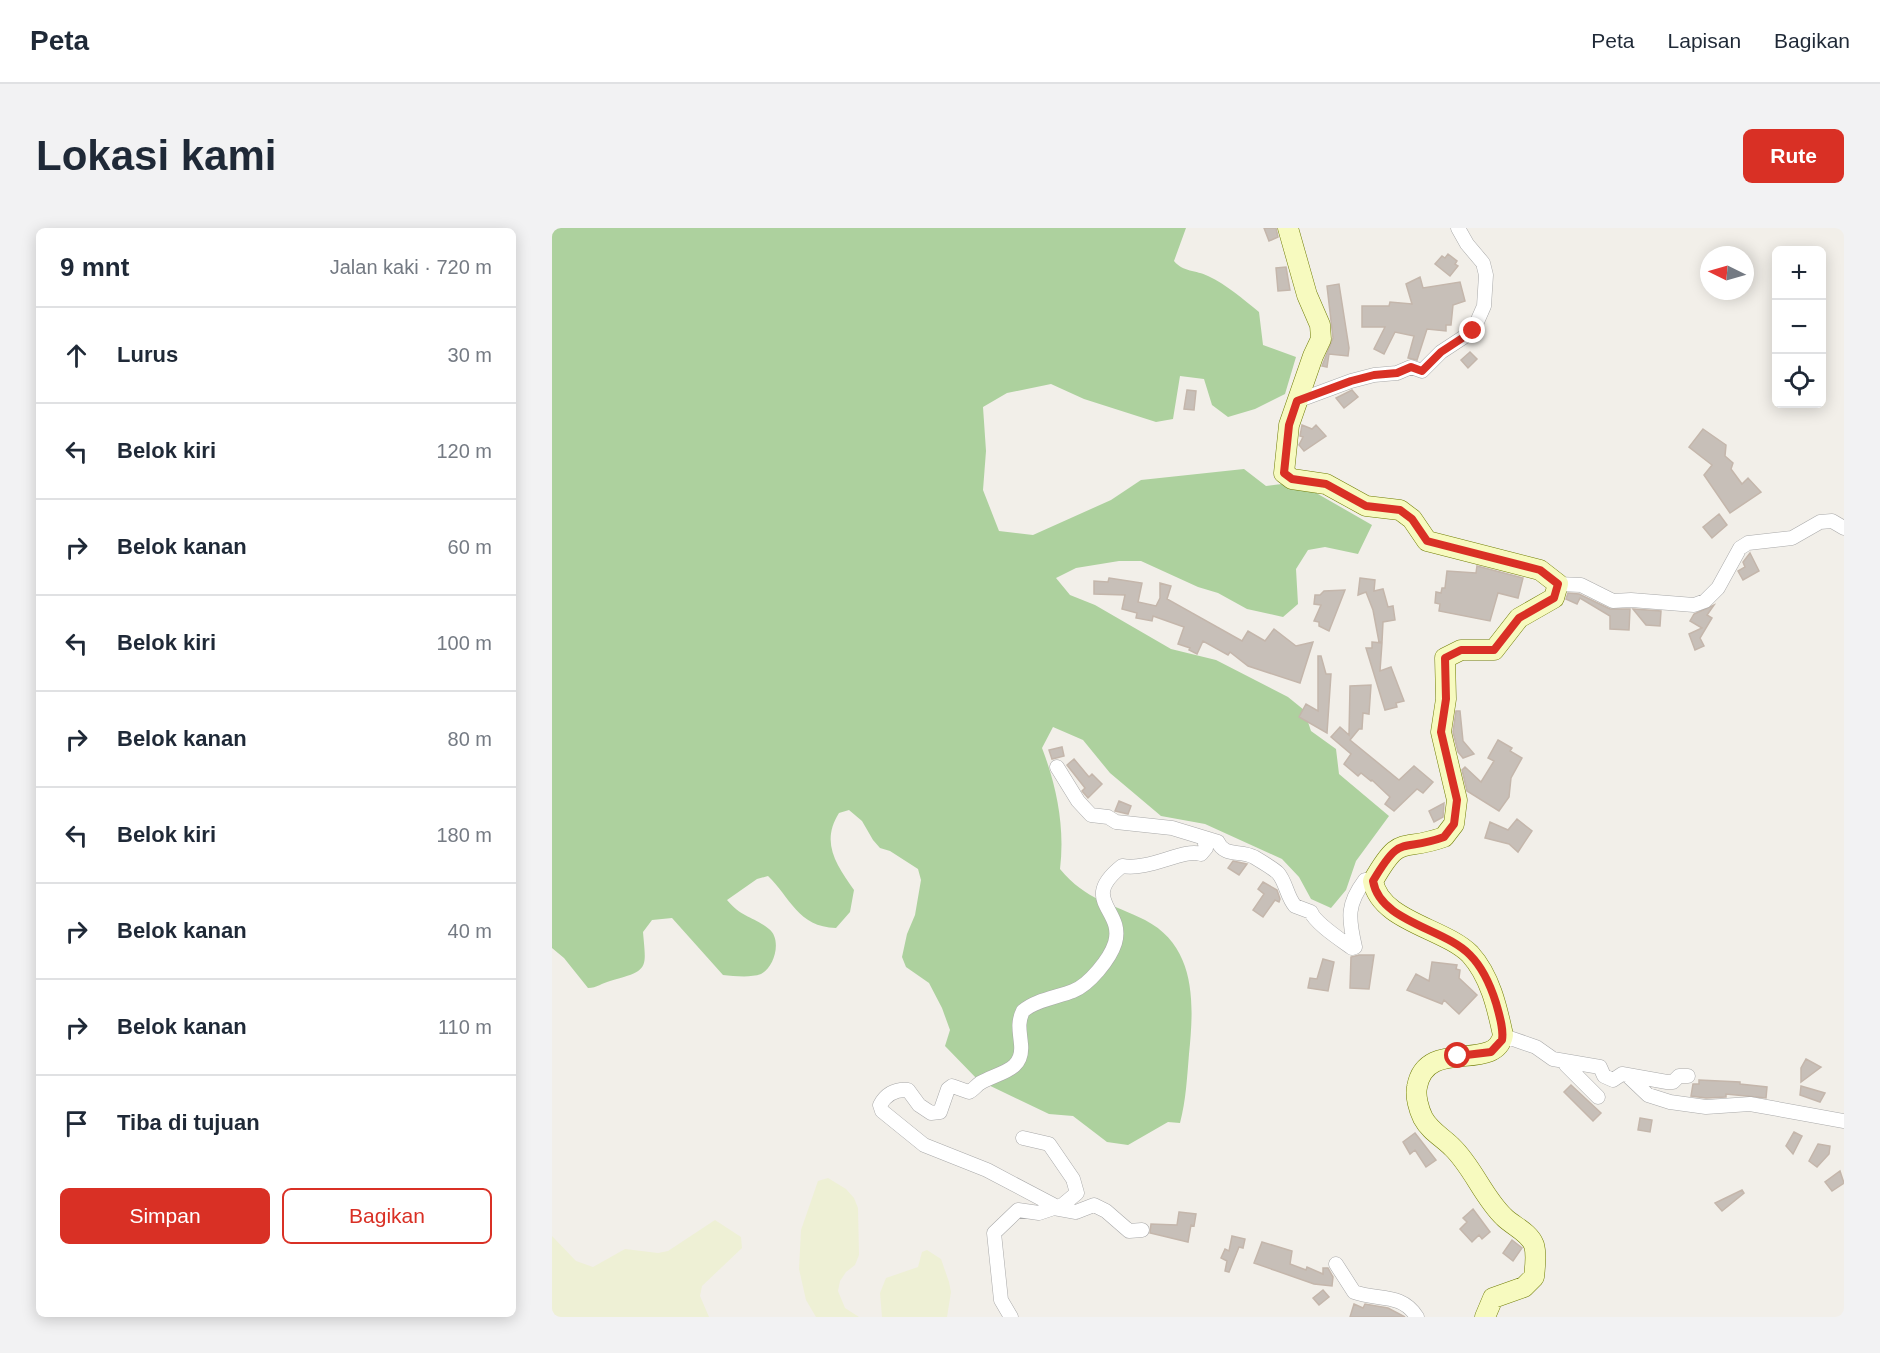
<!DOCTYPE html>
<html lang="id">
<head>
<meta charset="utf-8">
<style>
	body { margin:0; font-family:Helvetica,sans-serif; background:#f2f2f3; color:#1f2937 }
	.controls { position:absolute; right:18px; top:18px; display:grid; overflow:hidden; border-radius:9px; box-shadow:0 3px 15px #0003 }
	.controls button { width:54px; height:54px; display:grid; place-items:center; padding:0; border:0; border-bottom:2px solid #e0e1e3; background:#fff; color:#1f2937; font:30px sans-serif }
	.compass { position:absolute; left:1148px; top:18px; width:54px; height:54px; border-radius:50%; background:#fff; box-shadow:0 3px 15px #0003; rotate:275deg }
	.stop { position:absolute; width:18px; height:18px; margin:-14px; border:4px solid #d93025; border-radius:50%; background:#fff }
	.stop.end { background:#d93025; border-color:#fff; box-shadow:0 2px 6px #0008 }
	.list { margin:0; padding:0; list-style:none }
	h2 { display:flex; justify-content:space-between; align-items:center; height:78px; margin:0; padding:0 24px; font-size:26px }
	h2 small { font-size:20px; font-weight:400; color:#747a83 }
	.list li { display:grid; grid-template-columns:39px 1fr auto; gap:18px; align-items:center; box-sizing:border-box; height:96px; padding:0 24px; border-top:2px solid #e0e1e3 }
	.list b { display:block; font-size:22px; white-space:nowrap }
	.list em { font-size:20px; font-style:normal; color:#747a83 }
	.actions { display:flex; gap:12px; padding:18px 24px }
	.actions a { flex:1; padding:14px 0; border:2px solid #d93025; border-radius:9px; text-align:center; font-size:21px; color:#d93025 }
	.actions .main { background:#d93025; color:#fff }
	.icon { flex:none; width:33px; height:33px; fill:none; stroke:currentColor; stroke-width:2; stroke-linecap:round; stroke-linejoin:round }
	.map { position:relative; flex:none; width:1292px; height:1089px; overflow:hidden; border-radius:9px }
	header { display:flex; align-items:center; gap:36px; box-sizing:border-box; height:84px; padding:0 30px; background:#fff; border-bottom:2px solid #e0e1e3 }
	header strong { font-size:28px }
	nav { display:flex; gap:33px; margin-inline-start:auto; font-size:21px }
	.intro { display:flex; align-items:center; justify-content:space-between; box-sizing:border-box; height:144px; padding:0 36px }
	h1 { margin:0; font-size:42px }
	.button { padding:15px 27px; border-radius:9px; background:#d93025; color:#fff; font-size:21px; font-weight:700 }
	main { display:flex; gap:36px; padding:0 36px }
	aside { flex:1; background:#fff; border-radius:9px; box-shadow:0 3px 15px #0003 }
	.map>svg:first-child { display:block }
</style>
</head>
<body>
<header>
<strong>Peta</strong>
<nav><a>Peta</a><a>Lapisan</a><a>Bagikan</a></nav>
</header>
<div class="intro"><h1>Lokasi kami</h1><a class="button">Rute</a></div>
<main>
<aside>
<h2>9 mnt<small>Jalan kaki · 720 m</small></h2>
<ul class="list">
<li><svg class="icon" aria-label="ahead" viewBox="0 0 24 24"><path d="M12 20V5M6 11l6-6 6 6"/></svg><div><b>Lurus</b></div><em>30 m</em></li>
<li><svg class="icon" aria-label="left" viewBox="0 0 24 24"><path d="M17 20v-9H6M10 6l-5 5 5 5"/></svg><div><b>Belok kiri</b></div><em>120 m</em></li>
<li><svg class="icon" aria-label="right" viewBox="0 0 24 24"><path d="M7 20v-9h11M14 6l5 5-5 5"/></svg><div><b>Belok kanan</b></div><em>60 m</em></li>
<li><svg class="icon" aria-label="left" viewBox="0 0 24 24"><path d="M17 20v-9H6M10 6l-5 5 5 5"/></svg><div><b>Belok kiri</b></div><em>100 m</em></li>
<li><svg class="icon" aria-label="right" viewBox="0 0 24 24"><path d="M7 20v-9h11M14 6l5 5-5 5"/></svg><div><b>Belok kanan</b></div><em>80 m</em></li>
<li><svg class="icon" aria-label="left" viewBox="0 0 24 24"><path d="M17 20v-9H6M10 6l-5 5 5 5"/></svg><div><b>Belok kiri</b></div><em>180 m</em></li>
<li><svg class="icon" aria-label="right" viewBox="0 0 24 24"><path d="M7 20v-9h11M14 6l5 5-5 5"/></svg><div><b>Belok kanan</b></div><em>40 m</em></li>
<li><svg class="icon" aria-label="right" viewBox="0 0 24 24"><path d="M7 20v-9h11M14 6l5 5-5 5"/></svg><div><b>Belok kanan</b></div><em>110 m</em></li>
<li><svg class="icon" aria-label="arrive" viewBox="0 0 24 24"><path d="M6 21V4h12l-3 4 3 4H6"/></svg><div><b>Tiba di tujuan</b></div></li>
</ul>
<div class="actions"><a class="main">Simpan</a><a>Bagikan</a></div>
</aside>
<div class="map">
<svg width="1292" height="1089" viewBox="0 0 1292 1089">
	<rect width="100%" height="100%" fill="#f2efe9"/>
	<!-- farmland -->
	<path fill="#eef0d5" d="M276,950L294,961L302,970L306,980L307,1027L303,1037L294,1044L288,1053L286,1063L293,1080L307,1089H264L254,1072L247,1041L249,1002L266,953Z
		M163,992L189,1009L190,1020L150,1058L148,1068L157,1089H0V1008L24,1033L41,1039L73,1021L106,1025L116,1023Z
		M375,1022L389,1031L397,1054L399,1064L395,1089H330L328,1065L334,1050L366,1039L370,1024Z"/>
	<!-- forest -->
	<path fill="#add19e" d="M0,0H634L622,33C631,44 644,42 656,48C675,57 691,71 707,84L711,117L744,129L733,166L703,181L676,189L660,177L652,151L628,148L621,191L604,194L532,171L499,156L455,165L431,179L434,223L431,262L447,303L481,307L559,272L589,252L692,241L714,258L745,254L820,297L806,326L773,319L756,322L744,341L746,376L731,389L695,381L666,365L646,359L589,333H567L524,340L504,350L518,367L543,377L619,421L664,432L736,469L752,482L759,503L784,521L787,546L837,588L804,633L794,662L779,680L759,671L747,649L730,631L653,596L609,588L558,545L531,512L501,499L490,520C505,559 513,600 508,641C535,673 559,675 593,692C645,719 642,777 637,826C635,850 634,872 628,895L616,894L576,917L555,914L521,888L497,886L426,852L393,818L398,802L390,780L377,755L354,739L350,729L355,706L363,687L369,652L366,641L338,623L328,620L321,612L310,593L297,582L287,585C268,615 285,637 302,662L298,684L284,700C246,699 238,669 216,648L205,651L175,672C190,690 201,688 217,701C230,711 223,739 209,746C198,750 182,748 171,747L120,690L100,692L91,704C94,741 98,742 58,753C50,755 45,760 36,760L12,730L0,720Z"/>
	<!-- building -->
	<path fill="#c7bfb8" stroke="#c4b6ab" stroke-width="1.5" d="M712,0H724L726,9L717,13Z
		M896,26L905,33L903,36L906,38L898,48L883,36L890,28L893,30Z
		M734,39L738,62L726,63L724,40Z
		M868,49L871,60L908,54L913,73L901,77L899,97H894V103L875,101L865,132L856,130L862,108L843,104L832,126L822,121L833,99H810V78H837L838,74L860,76L854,56Z
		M787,56L797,120L796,128L777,126L775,139L770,138L781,110L775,58Z
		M918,124L925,131L916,140L909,132Z
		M635,162L644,163L642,182L632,181Z
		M800,162L806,169L792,180L784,170Z
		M750,197L760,201L764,197L774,208L752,223L747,217L751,209L748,208Z
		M1151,201L1174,217L1173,228L1181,235L1179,241L1190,256L1196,250L1209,264L1178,285L1152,247L1160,237L1137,219Z
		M1167,286L1175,297L1160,310L1151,299Z
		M1198,325L1207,343L1191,352L1186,343L1193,339L1191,334Z
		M925,338L971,350L966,370L946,365L938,393L887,383L888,376L883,375L884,364L889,365L890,360H893L895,343L924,345Z
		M557,350L590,355L586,374L604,378L608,370V355L619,358L615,371L690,413L696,403L713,413L722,401L744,418L761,414L748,455L696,438L678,424L676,427L651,413L645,426L637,422L638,420L626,416L632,399L601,388L600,393L584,390L585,385L570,381L573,367L542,366V353L556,354Z
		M808,350L823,352L822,363L831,361L836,379L841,378L843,392L831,394L830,414H827L821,382L814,364L806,367Z
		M793,362L777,403L767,398V394L762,393L769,377L762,376L763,367H768L772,363Z
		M1016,365L1027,366L1058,381H1078L1077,402L1058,401V388L1028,370L1025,376L1014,371Z
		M1162,377L1155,387L1160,390L1148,410L1152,418L1143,422L1137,406L1150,400L1138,393L1142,386Z
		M1081,381L1109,383L1108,398L1094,397Z
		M820,414L830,415L828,443L839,439L852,473L844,475L845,479L833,482L814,420H820Z
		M766,428H769L774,446H779L775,505L747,489L754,476L766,483Z
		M819,457L817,486L811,485L810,501H807L798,512L847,552L862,538L881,554L871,565L865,561L842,583L833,576L838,569L820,552L819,553L809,545L806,548L792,536L799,526L779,509L788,499L797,507L798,458Z
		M904,483H908L911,513L922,526L911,530L906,524L901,504Z
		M946,512L960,520L958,523L970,530L959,550L957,569L947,583L915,563L910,542L913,539L929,554L942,533L936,530Z
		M510,519L512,528L500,531L497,522Z
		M522,531L537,549L540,546L550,556L536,570L530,563L533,560L515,537Z
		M567,573L579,578L576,586L563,583Z
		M892,575L891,589L882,594L877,583Z
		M965,591L980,603L966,624L957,616L933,610L938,594L956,602Z
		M681,633L695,636L687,647L676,640Z
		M711,654L725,662L728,671L727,674L723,672L711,689L701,682L712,666L706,661Z
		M807,727H822L817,761L798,760L799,729Z
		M771,731L782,734L776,763L756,760L758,750L765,751Z
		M880,734L905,737L904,741L908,742L907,750L925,767L907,786L892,772L890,776L855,762L864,746L877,753Z
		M1254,831L1269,839L1249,854V840Z
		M1147,852L1188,854V856L1215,859L1214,870L1174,866V869L1154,870L1139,868L1141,856H1147Z
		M1019,857L1049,885L1041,893L1012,864Z
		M1249,858L1273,865L1268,874L1248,867Z
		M1088,890L1100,892L1098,904L1086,902Z
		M1242,904L1250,908L1241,926L1234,918Z
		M863,905L884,932L874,939L863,922L858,926L851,914Z
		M1266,916L1278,918L1277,926L1265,939L1257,933Z
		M1288,943L1292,955L1280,963L1273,954Z
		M1190,962L1192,965L1170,983L1163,975Z
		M921,981L938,1004L930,1011L927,1007L920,1014L908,1001L915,994L911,990Z
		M627,984L644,986L642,998L639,997L636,1014L598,1005L599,996L625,997Z
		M680,1008L693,1011L691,1020L687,1019L677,1044L673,1043L675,1033L669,1030L673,1021L677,1023Z
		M960,1012L970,1020L961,1033L951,1025Z
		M710,1014L740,1023L738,1036L754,1042L755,1039L771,1046V1040H776L781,1049L780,1058L762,1056L702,1035Z
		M771,1062L777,1069L767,1077L761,1070Z
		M802,1076L811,1080L813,1076L836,1080L853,1089H798Z"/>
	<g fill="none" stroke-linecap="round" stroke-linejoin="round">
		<defs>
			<path id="street" d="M745,173L799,153L822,147L845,145L859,139L870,143L889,124L921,103L932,78L934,47L931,35L915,16L906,0
				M1006,356L1029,357L1061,373L1079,372L1142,377L1153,373L1166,360L1188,320L1196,315L1240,310L1268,294L1280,293L1292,300
				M505,539L526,573L539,587L556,589L564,594L620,600L666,614C672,629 689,622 702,629C707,632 723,642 726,645C734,654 735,669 743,678L759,684C763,695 789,712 800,720L803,719C796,689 795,676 813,652L821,653
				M950,812L958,810L984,819L1001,831L1048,839L1052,848L1061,852L1070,846L1115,854H1121L1127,848H1136
				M1014,834V837L1046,869
				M1076,848L1096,867L1118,874L1154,879L1198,876L1292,893
				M471,910L497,916L521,951L525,965L507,980L435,942L372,917L330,883L328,877C334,866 343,861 356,862L367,877L379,885L388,884L396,861L400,858L417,864C421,862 424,858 428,855C446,844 472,844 469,816C468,804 465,795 471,783C483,772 506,769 521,763C537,757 558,731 563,715C573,681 526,673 570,638C598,643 631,620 649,626L654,620L652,611
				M784,1036L802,1064C826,1073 849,1064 865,1089
				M459,1089L449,1072L442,1005L466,982L487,985L502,980L524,984L542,977L554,983L577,1003L590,1002"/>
			<path id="secondary" d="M736,0L755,67L768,97L769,111L761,128L737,197L732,245L740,251L774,256L814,278L848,282L860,291L875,313L988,342L1006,356L1002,370L967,390L942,422H909L893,430L894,471L889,504L905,572L902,596L892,609C848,625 849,604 821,653C828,693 892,700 918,726C938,748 945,779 951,807C943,846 874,808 865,859C863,868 867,882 871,890C878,903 890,909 900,919C921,939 931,969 952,989C961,998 977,1004 982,1017C985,1027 983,1039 982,1049L972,1059L941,1070L933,1089"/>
		</defs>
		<!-- street casing -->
		<use href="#street" stroke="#a9a9a9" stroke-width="15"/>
		<!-- secondary casing -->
		<use href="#secondary" stroke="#707d05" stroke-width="21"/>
		<!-- street -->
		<use href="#street" stroke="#fff" stroke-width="14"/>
		<!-- secondary -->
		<use href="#secondary" stroke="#f7fabf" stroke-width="20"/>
	</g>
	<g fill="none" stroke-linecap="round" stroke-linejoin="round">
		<!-- route -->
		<path stroke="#d93025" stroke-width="8" d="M906,828L939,824L950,812C952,801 947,786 944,775C939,759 930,739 918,727C892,700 828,694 821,653C850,604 848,625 892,609L902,596L905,572L889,504L894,471L893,430L909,422H942L967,390L1002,370L1006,356L988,342L875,313L860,291L848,282L814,278L774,256L740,251L732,245L737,197L745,173L799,153L822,147L845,145L859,139L870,143L889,124L921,103"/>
	</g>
</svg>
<div class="controls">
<button>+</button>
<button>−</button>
<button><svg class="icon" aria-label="locate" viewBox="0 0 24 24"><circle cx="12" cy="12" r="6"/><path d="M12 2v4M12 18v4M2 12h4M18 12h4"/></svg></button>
</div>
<svg class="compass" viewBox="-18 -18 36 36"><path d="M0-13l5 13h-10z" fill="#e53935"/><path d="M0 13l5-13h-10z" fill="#747a83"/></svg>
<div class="stop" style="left:906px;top:828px"></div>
<div class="stop end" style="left:921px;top:103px"></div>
</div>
</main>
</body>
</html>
